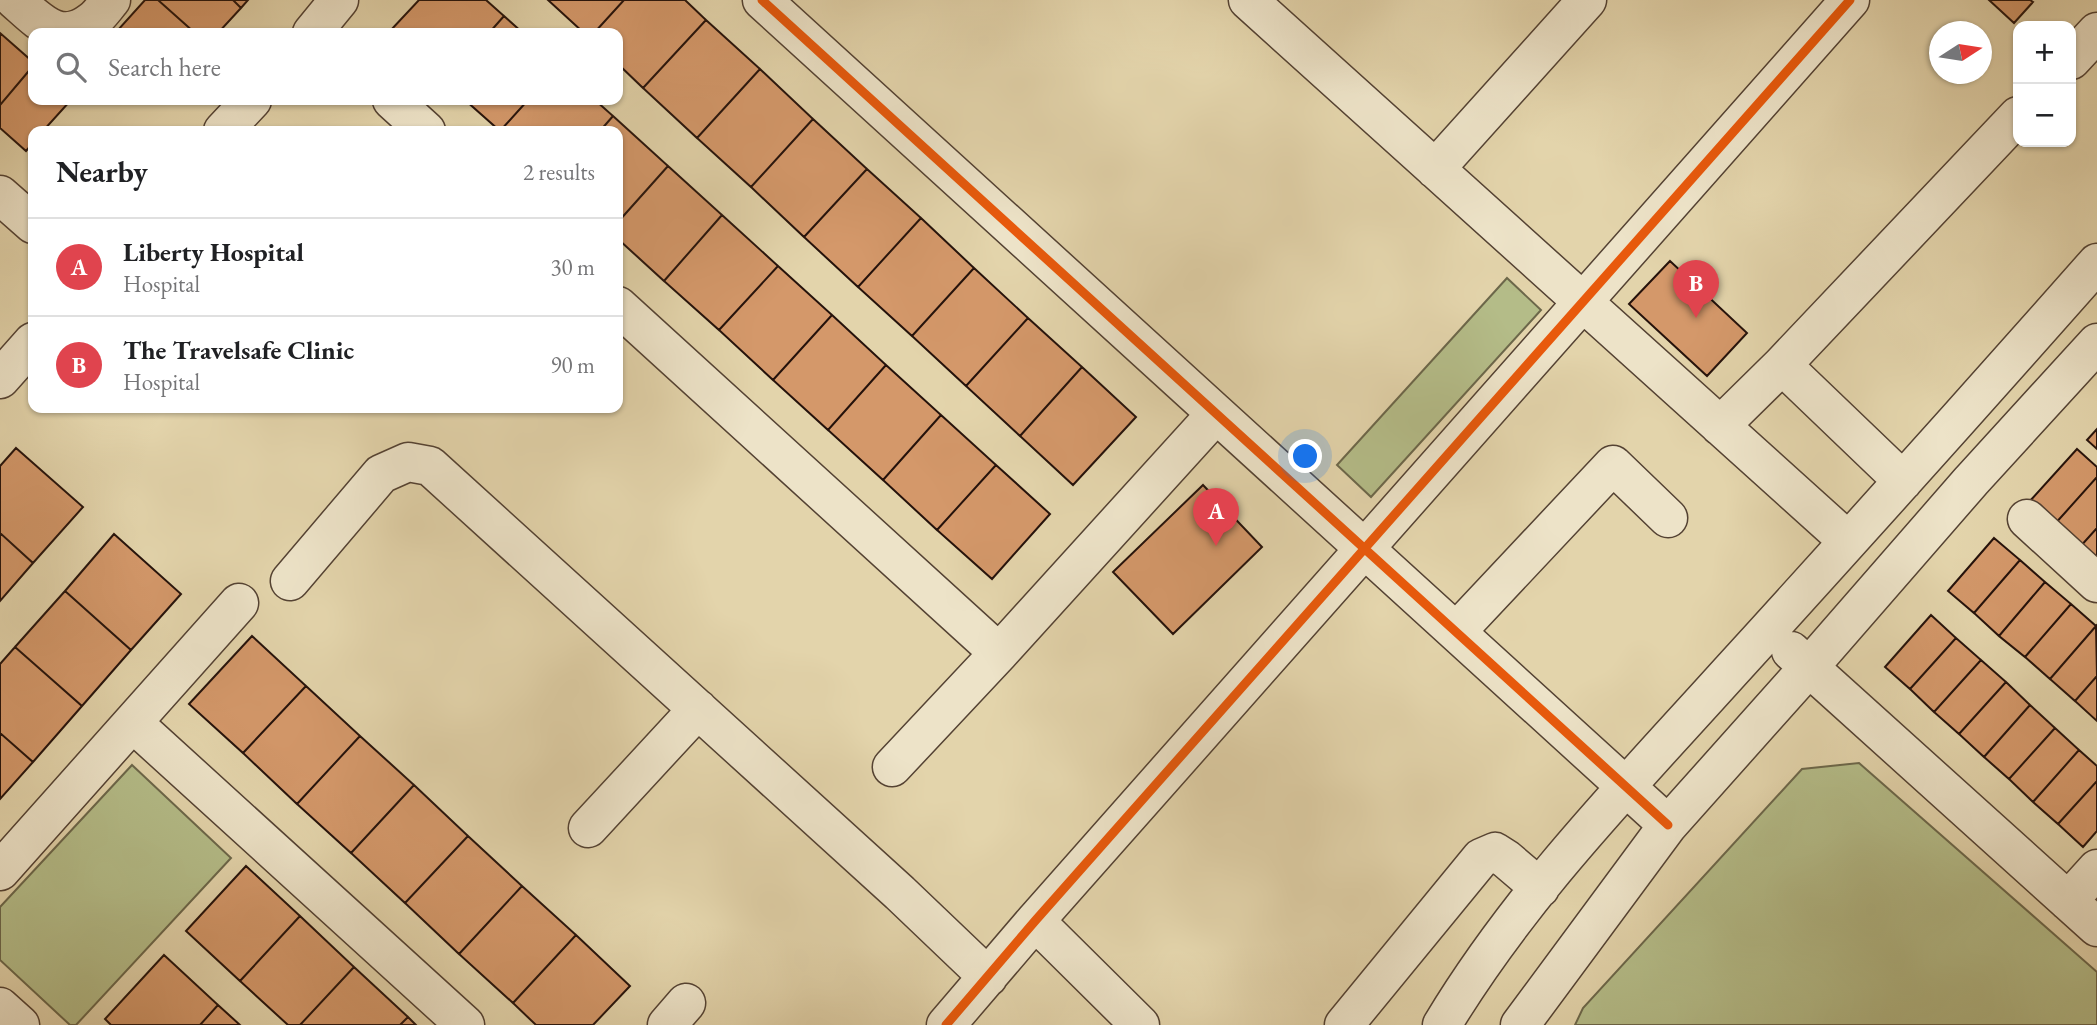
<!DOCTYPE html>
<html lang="en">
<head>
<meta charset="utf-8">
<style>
	body { margin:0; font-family:"EB Garamond",serif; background:#f2f2f2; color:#202124 }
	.controls { position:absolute; right:21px; top:21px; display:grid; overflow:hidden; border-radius:14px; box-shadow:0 2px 5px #0004 }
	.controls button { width:63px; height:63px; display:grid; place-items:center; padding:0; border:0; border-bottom:2px solid #e0e0e0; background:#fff; color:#202124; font:35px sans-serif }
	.compass { position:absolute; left:1929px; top:21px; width:63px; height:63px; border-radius:50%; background:#fff; box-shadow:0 2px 5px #0004; rotate:78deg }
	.you { position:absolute; left:1306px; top:457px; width:24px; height:24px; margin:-18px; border:5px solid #fff; border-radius:50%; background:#1a73e8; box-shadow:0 0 0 10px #1a73e833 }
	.badge { display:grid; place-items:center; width:46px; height:46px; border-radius:50%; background:#111827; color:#fff; font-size:23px; font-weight:700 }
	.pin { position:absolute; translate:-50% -58px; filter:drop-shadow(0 2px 4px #0008) }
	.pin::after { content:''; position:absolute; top:37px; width:24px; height:21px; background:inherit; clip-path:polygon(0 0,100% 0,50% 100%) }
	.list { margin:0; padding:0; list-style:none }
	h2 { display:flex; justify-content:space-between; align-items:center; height:91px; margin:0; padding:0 28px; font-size:30px }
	h2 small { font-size:23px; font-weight:400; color:#757577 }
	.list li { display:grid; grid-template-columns:46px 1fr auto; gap:21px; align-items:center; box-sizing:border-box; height:98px; padding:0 28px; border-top:2px solid #e0e0e0 }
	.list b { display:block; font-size:26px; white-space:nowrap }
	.list p { margin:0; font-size:23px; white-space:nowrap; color:#757577 }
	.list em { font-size:23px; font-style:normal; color:#757577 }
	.icon { flex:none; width:38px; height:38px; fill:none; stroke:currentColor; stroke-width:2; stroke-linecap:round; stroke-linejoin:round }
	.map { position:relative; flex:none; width:2097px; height:1025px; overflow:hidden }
	.search { position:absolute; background:#fff; box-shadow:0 2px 5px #0004; left:28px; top:28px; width:595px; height:77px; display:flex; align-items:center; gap:18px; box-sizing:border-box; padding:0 24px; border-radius:14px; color:#757577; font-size:26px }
	.panel { position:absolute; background:#fff; box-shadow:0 2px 5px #0004; left:28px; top:126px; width:595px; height:287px; border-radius:14px }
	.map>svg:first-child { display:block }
</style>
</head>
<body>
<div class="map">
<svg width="2097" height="1025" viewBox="0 0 2097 1025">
	<rect width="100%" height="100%" fill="#e3d4ab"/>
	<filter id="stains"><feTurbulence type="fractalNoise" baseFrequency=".00286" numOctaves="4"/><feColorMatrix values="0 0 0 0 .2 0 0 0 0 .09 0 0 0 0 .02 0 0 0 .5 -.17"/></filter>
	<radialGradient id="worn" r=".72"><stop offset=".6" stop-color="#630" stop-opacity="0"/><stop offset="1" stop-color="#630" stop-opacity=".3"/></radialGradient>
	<!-- green -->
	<path fill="#b4bc88" stroke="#6c674a" stroke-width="2" d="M1507,278L1541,310L1371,497L1337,465Z
		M1859,763L2097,972V1025H1575L1583,1008L1802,769Z
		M132,765L231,858L76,1025H70L0,960V907Z"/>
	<!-- building -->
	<path fill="#d4986a" stroke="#25120b" stroke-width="2" d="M145,0H158L195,33H120L117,31Z
		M158,0H233L241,8L218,33H195Z
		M233,0H248L241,8Z
		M419,0H486L504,16L489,33H392L390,31Z
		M548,0H624L594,33H584Z
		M624,0H685L706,20L643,88L618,64V33H594Z
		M1989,0H2030L2033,2L2014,23Z
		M504,16L523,33H489Z
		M706,20L760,69L697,138L643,88Z
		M0,33L33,62V66L0,105Z
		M33,66V100H71L43,131H33V143L26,151L0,128V105Z
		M760,69L813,119L751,187L697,138Z
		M465,100H528L500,131Z
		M528,100H595L613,116L600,131H500Z
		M613,116L668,166L618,222V131H600Z
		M813,119L867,169L804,237L751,187Z
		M668,166L722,215L664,281L618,239V222Z
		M867,169L921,218L858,287L804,237Z
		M722,215L778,266L719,330L664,281Z
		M921,218L974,268L912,336L858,287Z
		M1670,261L1747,333L1707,376L1629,304Z
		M778,266L832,315L773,380L719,330Z
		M974,268L1028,318L966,386L912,336Z
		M832,315L886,365L828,430L773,380Z
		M1028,318L1082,367L1020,436L966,386Z
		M886,365L941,415L883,480L828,430Z
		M1082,367L1136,417L1073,485L1020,436Z
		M941,415L996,465L937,530L883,480Z
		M2097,429V449L2087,440Z
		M16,448L83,507L33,563L0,533V466Z
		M2077,449L2097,467V477L2054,525L2029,502Z
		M996,465L1050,514L992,579L937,530Z
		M2097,477V528L2079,548L2054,525Z
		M1203,485L1262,547L1173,634L1113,572Z
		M2097,528V564L2079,548Z
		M0,533L33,563L0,601Z
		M114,534L181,594L131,650L65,591Z
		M1994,538L2020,560L1974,613L1948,591Z
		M2020,560L2045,582L1999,636L1974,613Z
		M2045,582L2071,604L2025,657L1999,636Z
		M65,591L131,650L82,706L15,647Z
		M2071,604L2096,626L2050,679L2025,657Z
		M1931,615L1956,638L1910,689L1885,667Z
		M2096,626L2097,676L2075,701L2050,679Z
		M252,636L306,686L243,753L189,704Z
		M1956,638L1981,660L1934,712L1910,689Z
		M15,647L82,706L33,762L0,733V664Z
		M1981,660L2006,682L1959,734L1934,712Z
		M2097,676V721L2075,701Z
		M2006,682L2030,705L1984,757L1959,734Z
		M306,686L360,736L297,804L243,753Z
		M2030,705L2055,728L2009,779L1984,757Z
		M2055,728L2079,750L2033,802L2009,779Z
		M0,733L33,762L0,799Z
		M360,736L414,785L351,853L297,804Z
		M2079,750L2097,766V781L2058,824L2033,802Z
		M2097,781V831L2083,847L2058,824Z
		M414,785L468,836L405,903L351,853Z
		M468,836L522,886L459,954L405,903Z
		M246,866L300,916L240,981L186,931Z
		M522,886L576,935L513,1003L459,954Z
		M300,916L354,967L300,1025H288L240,981Z
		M576,935L630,986L593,1025H536L513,1003Z
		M164,955L218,1005L200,1025H111L105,1019Z
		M354,967L408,1017L400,1025H300Z
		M218,1005L240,1025H200Z
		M408,1017L416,1025H400Z"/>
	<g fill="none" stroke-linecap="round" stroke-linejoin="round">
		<defs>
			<path id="minor" d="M15,0C39,21 60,46 92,21C99,16 105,7 111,0
				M762,0L1668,825
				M1248,0L1848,541
				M312,33L339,0
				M2071,60L2097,32
				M392,100L426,131
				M223,131L252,100
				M1435,169L1587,0
				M0,195L33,224
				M618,306L999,653
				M0,379L33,342
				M1720,426L1782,365
				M1903,481L1782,365L2018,116
				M2027,519L2097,583
				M290,581L381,474L408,462L430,466L900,893L988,977
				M1456,632L1613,465L1668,518
				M1791,651L2097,927
				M133,723L465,1025
				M892,767L999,653L1216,414
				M588,828L698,709
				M0,871L239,603
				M2068,901L2097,869
				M1035,921L1140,1025
				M0,1007L20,1025
				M667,1025L686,1003
				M946,1025L1035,921L1850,0
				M1344,1025L1481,858L1495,852L1506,859L1540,888
				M1442,1025C1520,895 1628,785 1729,673C1853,537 1975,401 2097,263
				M1520,1025L1668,825L1809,667L1971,481L2097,343"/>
		</defs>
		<!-- minor casing -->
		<use href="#minor" stroke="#544233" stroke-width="41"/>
		<!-- minor -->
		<use href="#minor" stroke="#ede3c8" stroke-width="38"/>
		<defs>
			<path id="cycleway" d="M762,0L1668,825
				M946,1025L1035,921L1850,0"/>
		</defs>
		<!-- cycleway casing -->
		<use href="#cycleway" stroke="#ede3c8" stroke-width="13"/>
		<!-- cycleway -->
		<use href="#cycleway" stroke="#e8590c" stroke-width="9"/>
	</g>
	<rect width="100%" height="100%" filter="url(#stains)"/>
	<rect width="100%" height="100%" fill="url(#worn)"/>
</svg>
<div class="controls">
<button>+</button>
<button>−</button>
</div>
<svg class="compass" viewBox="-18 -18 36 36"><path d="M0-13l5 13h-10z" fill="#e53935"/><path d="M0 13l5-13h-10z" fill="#757577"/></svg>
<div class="you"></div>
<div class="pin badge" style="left:1216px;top:546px;background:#e0444e">A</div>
<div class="pin badge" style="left:1696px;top:318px;background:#e0444e">B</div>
<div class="search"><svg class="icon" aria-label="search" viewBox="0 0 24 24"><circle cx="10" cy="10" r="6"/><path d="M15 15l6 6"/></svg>Search here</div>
<section class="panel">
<h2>Nearby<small>2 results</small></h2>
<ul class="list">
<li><span class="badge" style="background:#e0444e">A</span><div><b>Liberty Hospital</b><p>Hospital</p></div><em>30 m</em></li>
<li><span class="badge" style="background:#e0444e">B</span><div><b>The Travelsafe Clinic</b><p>Hospital</p></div><em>90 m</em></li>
</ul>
</section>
</div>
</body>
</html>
